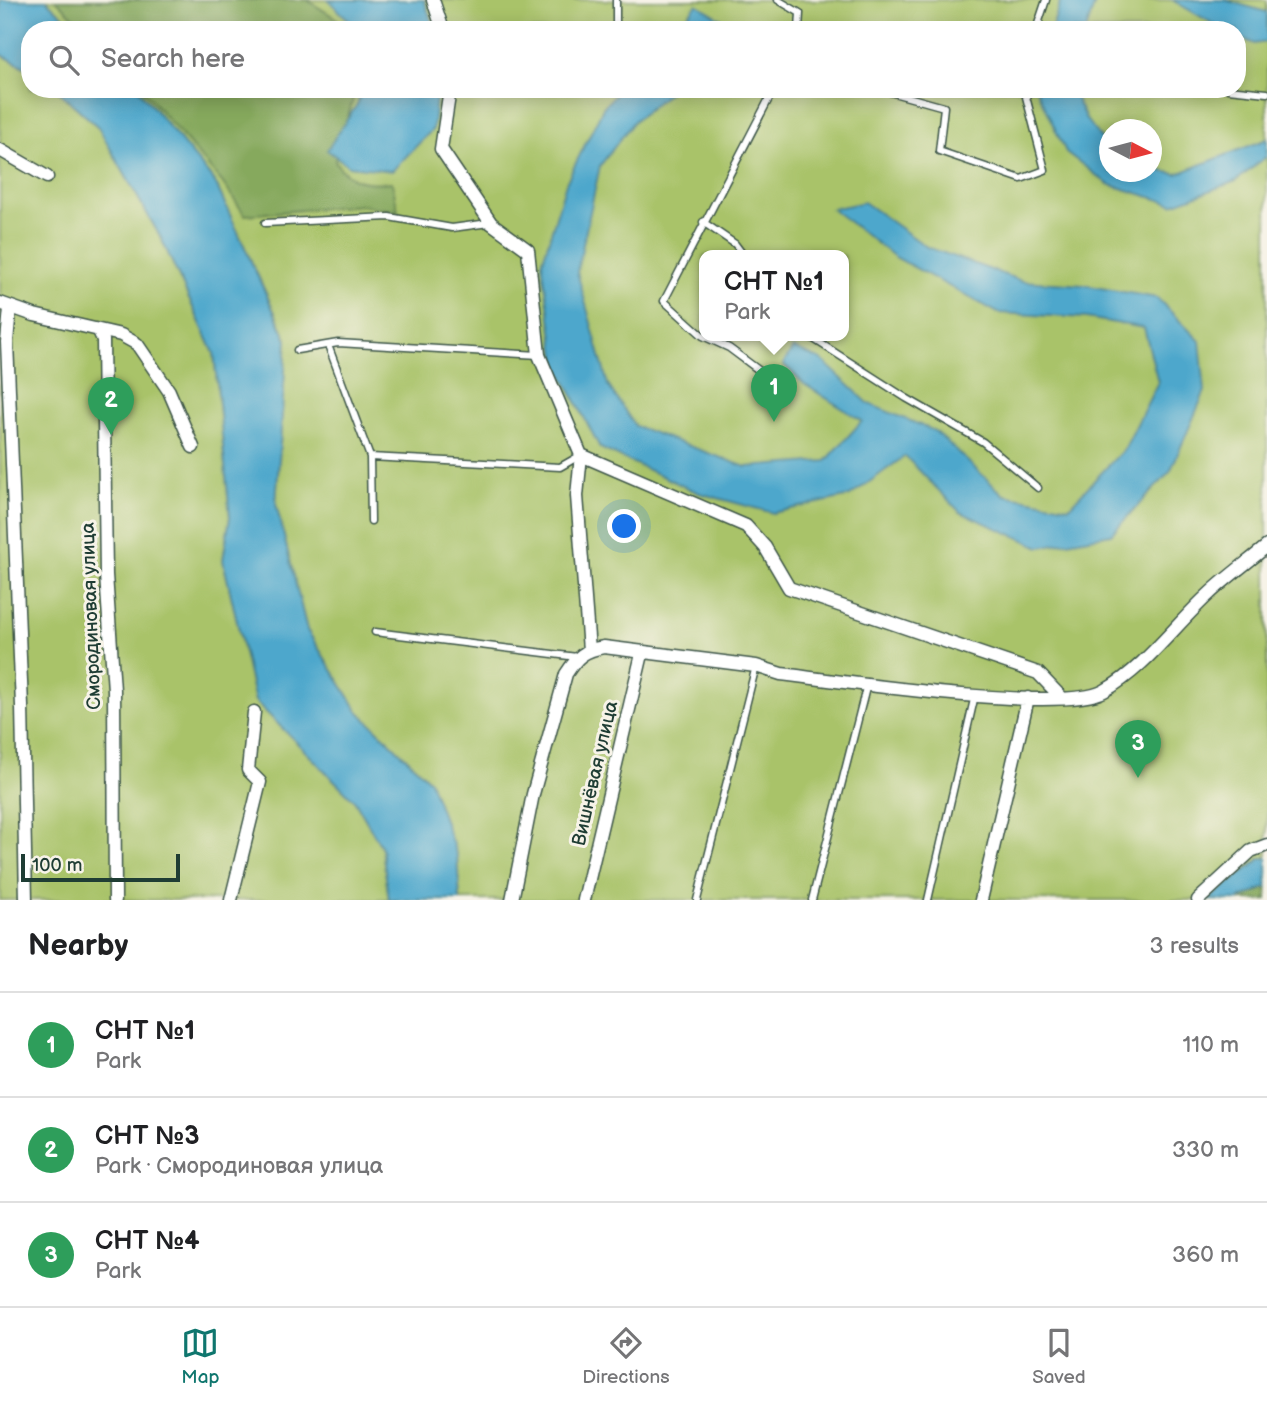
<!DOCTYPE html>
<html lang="en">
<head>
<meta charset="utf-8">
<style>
	body { margin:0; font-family:"Balsamiq Sans",sans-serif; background:#f6f6f6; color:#202124 }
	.compass { position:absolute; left:1099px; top:119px; width:63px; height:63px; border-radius:50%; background:#fff; box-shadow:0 4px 18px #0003; rotate:96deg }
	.scale { position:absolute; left:21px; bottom:18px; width:159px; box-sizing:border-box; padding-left:7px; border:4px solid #1f3d34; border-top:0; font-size:19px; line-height:24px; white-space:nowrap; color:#1f3d34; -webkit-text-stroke:5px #f7f3e8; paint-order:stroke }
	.you { position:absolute; left:625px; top:527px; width:24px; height:24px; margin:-18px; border:5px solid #fff; border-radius:50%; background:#1a73e8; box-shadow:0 0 0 10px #1a73e833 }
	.badge { display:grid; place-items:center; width:46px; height:46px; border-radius:50%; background:#0f766e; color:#fff; font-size:23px; font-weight:700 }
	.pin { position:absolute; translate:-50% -58px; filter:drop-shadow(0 2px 4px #0008) }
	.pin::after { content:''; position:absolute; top:37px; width:24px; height:21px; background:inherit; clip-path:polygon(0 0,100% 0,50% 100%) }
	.popup { position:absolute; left:699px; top:250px; width:150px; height:91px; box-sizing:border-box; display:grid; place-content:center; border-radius:14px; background:#fff; filter:drop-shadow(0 2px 5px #0005); font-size:23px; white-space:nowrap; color:#757577 }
	.popup b { font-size:26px; color:#202124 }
	.popup::after { content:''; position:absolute; left:50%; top:100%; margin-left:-14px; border:14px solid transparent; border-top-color:#fff }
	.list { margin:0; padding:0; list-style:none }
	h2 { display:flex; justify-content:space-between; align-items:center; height:91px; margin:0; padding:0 28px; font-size:30px }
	h2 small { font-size:23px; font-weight:400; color:#757577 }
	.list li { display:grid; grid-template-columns:46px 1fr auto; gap:21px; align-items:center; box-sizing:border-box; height:105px; padding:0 28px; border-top:2px solid #e0e0e0 }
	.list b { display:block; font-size:26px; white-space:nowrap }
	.list p { margin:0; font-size:23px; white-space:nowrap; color:#757577 }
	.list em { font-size:23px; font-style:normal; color:#757577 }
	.icon { flex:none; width:38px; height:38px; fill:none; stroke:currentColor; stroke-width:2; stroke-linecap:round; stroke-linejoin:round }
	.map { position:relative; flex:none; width:1267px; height:900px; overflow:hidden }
	.search { position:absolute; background:#fff; box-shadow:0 4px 18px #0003; left:21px; right:21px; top:21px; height:77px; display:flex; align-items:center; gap:18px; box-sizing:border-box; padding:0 24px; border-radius:28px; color:#757577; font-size:26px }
	.sheet { height:406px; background:#fff }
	nav { display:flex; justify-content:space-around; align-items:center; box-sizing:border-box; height:98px; border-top:2px solid #e0e0e0; background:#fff; font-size:19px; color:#757577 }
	nav a { display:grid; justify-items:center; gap:4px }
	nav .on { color:#0f766e }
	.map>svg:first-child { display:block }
</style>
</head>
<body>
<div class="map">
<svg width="1267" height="900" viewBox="0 0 1267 900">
	<rect width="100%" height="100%" fill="#f7f3e8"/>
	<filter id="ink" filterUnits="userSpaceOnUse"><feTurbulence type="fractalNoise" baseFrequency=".0143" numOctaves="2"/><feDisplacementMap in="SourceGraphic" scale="14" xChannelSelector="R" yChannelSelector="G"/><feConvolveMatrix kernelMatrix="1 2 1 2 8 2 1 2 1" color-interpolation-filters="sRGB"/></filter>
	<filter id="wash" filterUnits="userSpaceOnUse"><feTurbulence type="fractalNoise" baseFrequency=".00686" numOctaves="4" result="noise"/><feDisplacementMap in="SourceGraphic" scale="28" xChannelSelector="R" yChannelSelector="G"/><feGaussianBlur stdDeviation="1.57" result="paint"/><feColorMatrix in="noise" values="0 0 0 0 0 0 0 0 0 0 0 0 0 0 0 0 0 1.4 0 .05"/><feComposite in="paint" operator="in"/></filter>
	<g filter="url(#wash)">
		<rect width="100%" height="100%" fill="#e8e0bb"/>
		<!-- green -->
		<path fill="#a9c369" stroke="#64804e" stroke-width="2" fill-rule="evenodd" d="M46,0H1267V858H1261L1208,900H460L457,856L430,781L358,711L307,630L276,504L287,339L215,182L138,89H1237V30H78ZM1110,130H1152V172H1110ZM704,256H844V336H704Z
			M0,54L30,70V89H56L98,127L161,238L214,353L230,517L223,560L255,701L355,801L382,848L389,900H0Z"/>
		<!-- forest -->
		<path fill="#86a95d" stroke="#527348" stroke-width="2" d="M56,0H307L337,19L345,30H87Z
			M142,89H356L335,161C349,183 367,184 392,182L398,211L360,205L245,215L222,182Z
			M1267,887V900H1238Z"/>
		<!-- water -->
		<path fill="#4ea7cc" stroke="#367280" stroke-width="2" d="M0,0H46L78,30H30V70L0,54Z
			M328,0H424L435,30H359Z
			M1061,0H1096L1086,30H1051Z
			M1172,0H1225L1267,12V42L1254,44L1237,36V30H1224Z
			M697,4L723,20L719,30H677Z
			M56,89H138L215,182L287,340L276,504L307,630L358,711L430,781L457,856L460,900H389L382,848L355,801L255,701L223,560L230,517L214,353L161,238L98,127Z
			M360,89H437L433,129L392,171L349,166L327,150L358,103Z
			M621,89H673L634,121L600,166L577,272L608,385L635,426L746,467L826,461L862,421L804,384L783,364L793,348L822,360L869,404L935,431L1004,495L1069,507L1125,448L1158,382L1144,328L1086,318L998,313L895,257L832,209L864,202L927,247L1022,281L1084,285L1157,298L1200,341L1205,391L1170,472L1111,534L1040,547L960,512L905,456L850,496L773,513L699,493L600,448L557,365L542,263L566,183L604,106Z
			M1036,89H1071L1087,121L1109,148L1110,172L1152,169L1177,174L1267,139V156L1236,181L1173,204L1108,184L1066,152Z
			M1262,858H1267V887L1238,900H1208Z"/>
	</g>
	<g filter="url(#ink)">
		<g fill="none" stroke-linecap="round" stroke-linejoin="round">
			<defs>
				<path id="service" d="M778,0L800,13L799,30
					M616,30V0
					M1036,30L1046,0
					M774,89L664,301L703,336L729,348L776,383
					M879,89L944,107L939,151L1021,179L1045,170L1024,89
					M1228,89L1267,93
					M703,222L735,244L744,256
					M265,223L389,217L452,228L489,223
					M809,336L906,398L983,442L1038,488
					M328,345L370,457L560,467L581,455
					M297,350L338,343L539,355
					M370,457L371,521
					M375,632L577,657
					M697,900L756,666
					M812,900L867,684
					M928,900L975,695"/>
				<path id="minor" d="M433,0L443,30
					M450,89L441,149L491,223L528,250L539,355L581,455L746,526L765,547L789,588L1038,673L1061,697
					M0,150L47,177
					M0,303L34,315L121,335L137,344L169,391L193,447
					M10,308L7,342L22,706L26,900
					M99,331L103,340L106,575L114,690L115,900
					M581,455L577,496L589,650
					M231,900L260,782L248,770L254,712
					M512,900L533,794L566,674C577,657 584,650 604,647L756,666L781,674C839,681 1062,714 1104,691C1145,668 1175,625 1209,594C1227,577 1248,562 1267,546
					M584,900L642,654
					M981,900L1028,698
					M1198,900L1251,851L1267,845"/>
			</defs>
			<!-- service casing -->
			<use href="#service" stroke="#3d5548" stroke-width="9"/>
			<!-- minor casing -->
			<use href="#minor" stroke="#3d5548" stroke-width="15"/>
			<!-- service -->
			<use href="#service" stroke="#fff" stroke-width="6"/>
			<!-- minor -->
			<use href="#minor" stroke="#fff" stroke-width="12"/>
		</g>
	</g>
	<g text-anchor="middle" stroke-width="6" stroke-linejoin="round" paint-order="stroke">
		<!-- street labels -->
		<g font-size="19" fill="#1f3d34" stroke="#f7f3e8">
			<text transform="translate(90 616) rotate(-92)" y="7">Смородиновая улица</text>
			<text transform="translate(594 773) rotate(-77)" y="7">Вишнёвая улица</text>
		</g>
	</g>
</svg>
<svg class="compass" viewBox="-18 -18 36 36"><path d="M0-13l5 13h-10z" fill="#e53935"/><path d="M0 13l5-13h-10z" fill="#757577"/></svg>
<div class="scale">100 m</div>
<div class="you"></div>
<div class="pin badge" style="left:774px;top:422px;background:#2e9e5b">1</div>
<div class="popup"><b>СНТ №1</b>Park</div>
<div class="pin badge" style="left:111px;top:435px;background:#2e9e5b">2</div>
<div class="pin badge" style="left:1138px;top:778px;background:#2e9e5b">3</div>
<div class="search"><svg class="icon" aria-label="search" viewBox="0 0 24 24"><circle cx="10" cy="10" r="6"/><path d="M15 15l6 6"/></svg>Search here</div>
</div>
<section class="sheet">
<h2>Nearby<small>3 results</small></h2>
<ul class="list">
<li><span class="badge" style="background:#2e9e5b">1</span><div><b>СНТ №1</b><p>Park</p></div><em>110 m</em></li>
<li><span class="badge" style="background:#2e9e5b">2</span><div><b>СНТ №3</b><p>Park · Смородиновая улица</p></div><em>330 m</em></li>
<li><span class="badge" style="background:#2e9e5b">3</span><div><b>СНТ №4</b><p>Park</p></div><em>360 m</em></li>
</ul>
</section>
<nav>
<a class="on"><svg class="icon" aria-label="map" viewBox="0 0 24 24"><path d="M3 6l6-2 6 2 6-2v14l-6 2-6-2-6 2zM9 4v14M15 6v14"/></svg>Map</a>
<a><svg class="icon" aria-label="directions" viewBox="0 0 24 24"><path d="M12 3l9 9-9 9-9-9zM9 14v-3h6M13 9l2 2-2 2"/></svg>Directions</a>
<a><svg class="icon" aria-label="saved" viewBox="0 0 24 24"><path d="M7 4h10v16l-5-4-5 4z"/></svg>Saved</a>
</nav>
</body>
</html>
